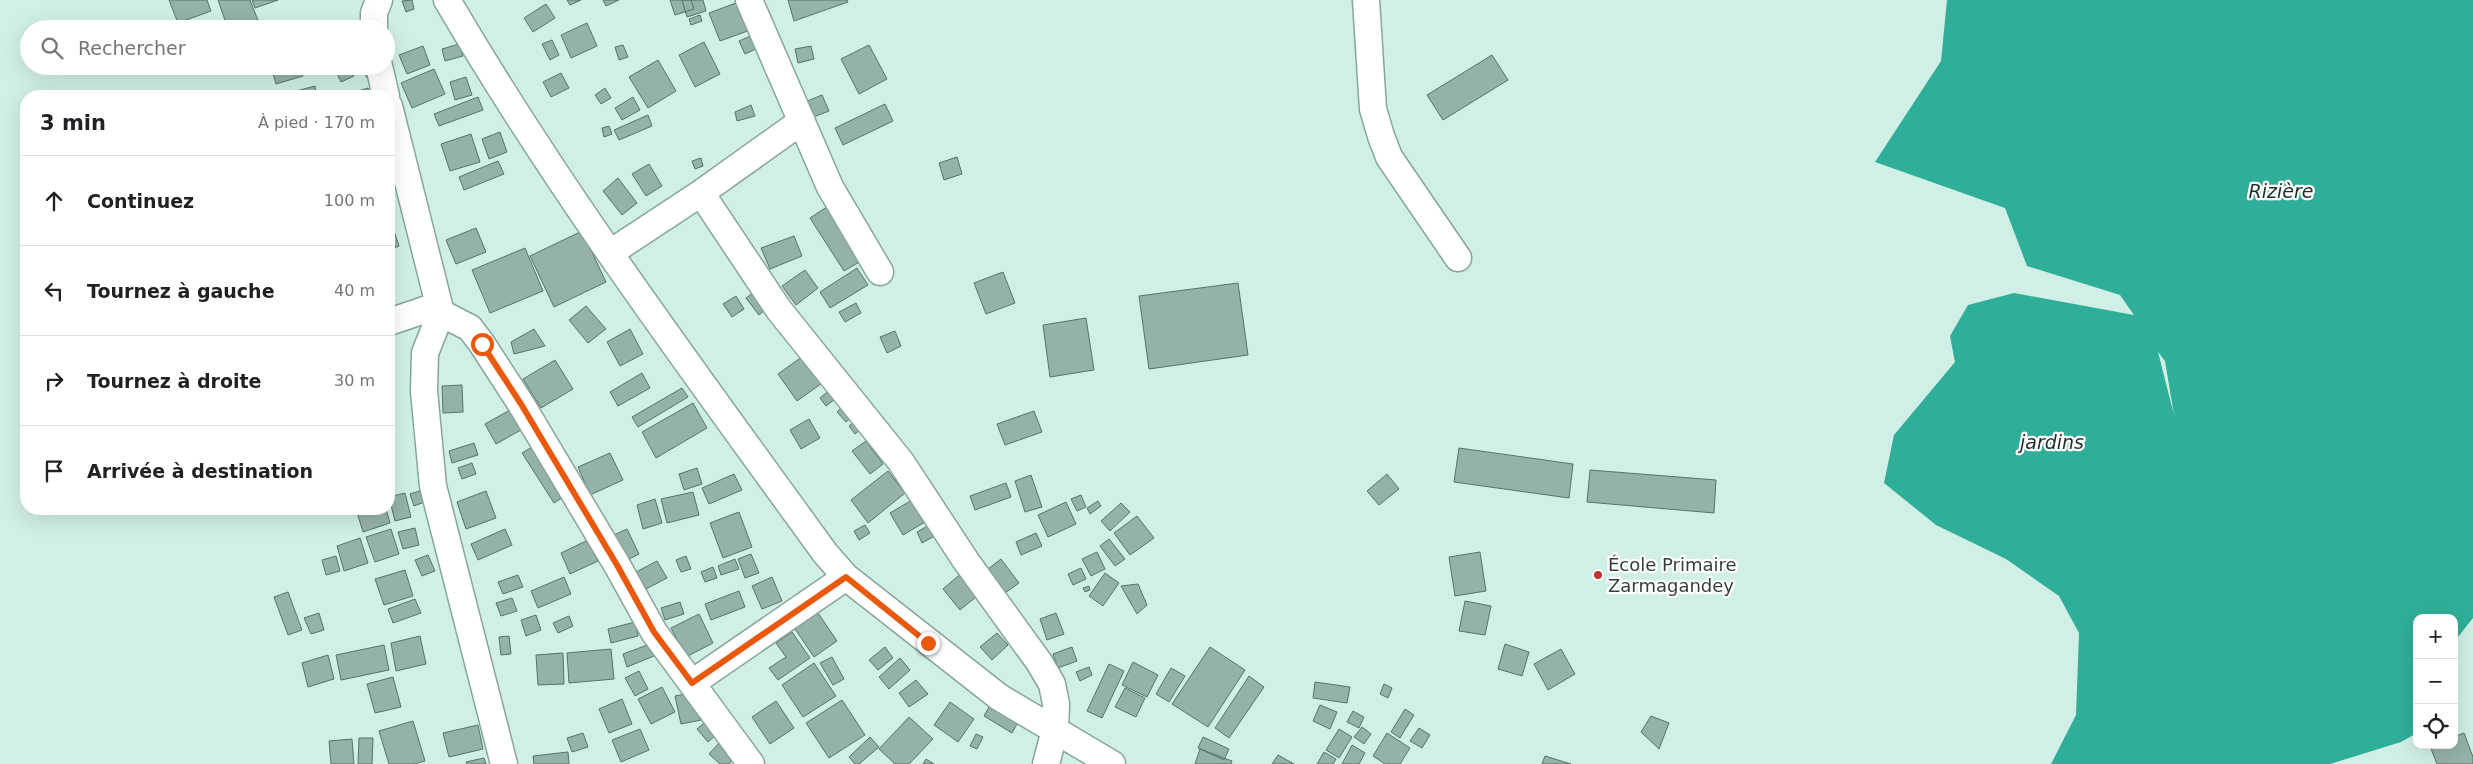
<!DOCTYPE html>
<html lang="fr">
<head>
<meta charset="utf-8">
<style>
	body { margin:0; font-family:"DejaVu Sans",sans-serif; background:#f6f6f6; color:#202124 }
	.controls { position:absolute; right:15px; bottom:15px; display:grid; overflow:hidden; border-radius:10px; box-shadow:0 5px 20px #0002 }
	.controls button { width:45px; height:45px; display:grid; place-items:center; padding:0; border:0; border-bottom:1px solid #e0e0e0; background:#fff; color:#202124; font:25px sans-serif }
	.stop { position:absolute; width:15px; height:15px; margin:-11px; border:4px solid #ea580c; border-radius:50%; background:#fff }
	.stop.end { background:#ea580c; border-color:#fff; box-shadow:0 1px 5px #0008 }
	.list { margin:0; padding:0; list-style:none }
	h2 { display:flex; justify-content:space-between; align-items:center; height:65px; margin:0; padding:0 20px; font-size:21px }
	h2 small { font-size:16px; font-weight:400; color:#757577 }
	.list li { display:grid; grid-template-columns:32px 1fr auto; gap:15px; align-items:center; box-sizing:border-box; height:90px; padding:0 20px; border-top:1px solid #e0e0e0 }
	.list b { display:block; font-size:19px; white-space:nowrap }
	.list em { font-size:16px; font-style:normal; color:#757577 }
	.icon { flex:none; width:28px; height:28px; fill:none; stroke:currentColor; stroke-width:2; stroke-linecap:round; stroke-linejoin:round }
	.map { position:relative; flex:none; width:2473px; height:764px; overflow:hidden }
	.search { position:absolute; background:#fff; box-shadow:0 5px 20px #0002; left:20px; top:20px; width:375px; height:55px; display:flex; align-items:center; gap:12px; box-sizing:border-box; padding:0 18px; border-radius:28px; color:#757577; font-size:19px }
	.panel { position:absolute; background:#fff; box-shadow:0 5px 20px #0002; left:20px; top:90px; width:375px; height:425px; border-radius:20px }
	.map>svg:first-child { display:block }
</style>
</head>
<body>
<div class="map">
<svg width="2473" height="764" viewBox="0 0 2473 764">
	<rect width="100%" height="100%" fill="#d0efe7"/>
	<!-- water -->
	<path fill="#30af98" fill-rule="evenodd" d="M1947,0H2473V618L2454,642V618H2417V733L2401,742L2330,764H2051L2076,715L2079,633L2059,596L2006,559L1936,525L1884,483L1894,435L1955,362L1950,336L1968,305L2014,293L2134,315L2120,295L2027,266L2005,208L1875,162L1941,61ZM2158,352L2165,361L2174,415Z"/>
	<!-- building -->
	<path fill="#94b2aa" stroke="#57736b" d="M169,0H207L211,11L178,23Z
		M218,0H250L259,23L243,29H228Z
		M252,0H278L255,8Z
		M412,0L414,9L406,12L402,1Z
		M567,0H581L570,5Z
		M603,0H619L606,6Z
		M670,0H691L694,9L675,15Z
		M682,0H703L706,11L687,17Z
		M744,0L756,28L720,41L709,13Z
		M788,0H847L848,2L794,21Z
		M546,4L555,18L533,32L524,18Z
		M700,15L702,21L691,25L689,19Z
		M587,23L597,46L571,58L561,35Z
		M753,35L758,48L745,54L739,41Z
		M552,40L559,55L550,60L542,44Z
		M704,42L720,74L695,87L679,55Z
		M459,44L463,56L445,61L442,49Z
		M623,45L628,57L619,60L615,47Z
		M869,45L887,79L859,94L841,59Z
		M423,46L430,65L407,74L399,55Z
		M811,46L814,59L798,63L795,49Z
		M1492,55L1508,80L1443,120L1427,95Z
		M658,60L676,91L648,108L629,77Z
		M271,66H300L303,76L276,84Z
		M350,66L354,76L341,82L334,67Z
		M362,66H374L377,74L367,78Z
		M434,69L445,94L412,108L401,83Z
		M561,73L569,88L551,97L543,82Z
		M466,77L472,95L455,100L450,82Z
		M315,86L317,96H285V94Z
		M368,88L370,96H356L355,92Z
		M605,88L611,98L601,104L595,95Z
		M822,95L829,111L811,118L805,102Z
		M478,97L483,110L439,126L434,114Z
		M633,97L640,110L622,120L615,108Z
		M885,104L893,121L843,145L835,128Z
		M751,105L755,116L737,121L735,112Z
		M648,115L652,126L619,140L614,130Z
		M609,126L612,134L604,137L602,128Z
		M500,132L507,152L489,159L482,139Z
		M471,134L480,162L450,171L441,144Z
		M957,157L962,174L944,180L939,163Z
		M701,158L703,166L695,169L692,161Z
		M498,161L504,174L464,190L459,177Z
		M649,164L662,186L646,196L632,174Z
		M618,178L637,203L622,215L603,191Z
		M833,203L868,257L844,271L810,218Z
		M476,228L486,252L456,264L446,240Z
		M394,231L399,246L389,250V233Z
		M582,231L606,282L554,307L530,256Z
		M794,236L802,256L770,269L761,248Z
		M525,248L543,291L490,313L472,270Z
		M857,268L868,285L830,308L820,292Z
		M805,270L818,288L796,305L782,286Z
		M1003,272L1015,303L986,314L974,283Z
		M1238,283L1248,355L1149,369L1139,296Z
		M763,286L773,303L759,315L746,298Z
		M736,296L744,309L732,317L723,304Z
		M856,303L861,313L845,322L839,312Z
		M586,306L606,329L588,343L569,320Z
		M1086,318L1094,370L1050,377L1043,325Z
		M534,329L545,346L514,354L511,342Z
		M630,329L643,354L620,366L607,342Z
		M895,331L901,346L887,353L880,337Z
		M806,354L825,381L797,401L778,374Z
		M555,360L573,389L541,408L523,379Z
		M642,373L650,388L618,406L610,392Z
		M462,385L463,412L443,413L442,386Z
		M682,388L688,397L638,427L632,417Z
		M832,388L839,396L826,406L820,398Z
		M848,401L858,412L846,422L837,412Z
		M693,403L707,428L656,458L642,432Z
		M517,406L528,426L496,444L485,424Z
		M1034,411L1042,432L1005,445L997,424Z
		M860,417L866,425L855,434L849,426Z
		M809,419L820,438L801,449L790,430Z
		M866,441L883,464L870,474L852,451Z
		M474,443L478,455L452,463L449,451Z
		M537,444L568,494L554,503L522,453Z
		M1459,448L1573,464L1569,498L1454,482Z
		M610,453L623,480L590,495L578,467Z
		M472,463L476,474L462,479L458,468Z
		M697,468L702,484L684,490L679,474Z
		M1590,470L1716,480L1714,513L1587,502Z
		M888,471L905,493L868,523L851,500Z
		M734,474L742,490L709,504L702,488Z
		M1387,474L1399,489L1379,505L1367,491Z
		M1031,475L1042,507L1025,512L1015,481Z
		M1006,483L1011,497L975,510L970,496Z
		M426,489L430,500L414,506L410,494Z
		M486,491L496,518L466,529L457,502Z
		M693,492L699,515L667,523L661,499Z
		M405,493L411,517L395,521L389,497Z
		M1081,495L1086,507L1077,511L1071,499Z
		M655,499L662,523L643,529L637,505Z
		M912,500L925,522L903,535L890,513Z
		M1098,501L1101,506L1090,514L1087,508Z
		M1066,502L1076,524L1048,537L1038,515Z
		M1121,503L1130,512L1110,531L1101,521Z
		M356,509H386L390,523L363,532Z
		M739,512L752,547L723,558L710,523Z
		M1137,516L1154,538L1130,555L1114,533Z
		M936,521L942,532L922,543L917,532Z
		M865,525L870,533L859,540L854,531Z
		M415,528L419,545L403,549L398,532Z
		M391,529L399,554L375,562L366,537Z
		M505,529L512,545L478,560L471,544Z
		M627,529L639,554L627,560L614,535Z
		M1036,533L1042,546L1021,555L1016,542Z
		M360,538L368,563L344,571L337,546Z
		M1109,539L1125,559L1115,566L1100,546Z
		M588,540L598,561L570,574L561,553Z
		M1097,552L1105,569L1091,576L1082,559Z
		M1480,552L1486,591L1455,596L1449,557Z
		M751,554L759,573L745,578L738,559Z
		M428,555L435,571L422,576L415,560Z
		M336,556L340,571L326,575L322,560Z
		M686,556L691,569L681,572L676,560Z
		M735,559L739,569L721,575L718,566Z
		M1001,559L1019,583L1005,593L988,569Z
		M657,561L667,578L646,589L636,572Z
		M713,567L717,578L705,582L701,572Z
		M1081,568L1086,579L1073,585L1068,574Z
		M405,570L413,596L384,605L375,579Z
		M965,570L982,592L960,610L943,589Z
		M1105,573L1119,583L1103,606L1089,596Z
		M518,575L523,587L503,594L498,582Z
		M564,577L571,594L538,608L531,591Z
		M772,577L782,601L762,609L752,586Z
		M1138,584L1147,605L1137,614L1121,586Z
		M1089,586L1090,590L1085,592L1083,588Z
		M739,591L745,607L711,620L705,604Z
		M288,592L302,630L288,635L274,597Z
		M512,598L517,611L501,616L496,603Z
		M415,599L421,613L393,623L388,609Z
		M1465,601L1491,606L1485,635L1459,631Z
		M680,602L684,614L665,620L661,608Z
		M812,604L837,641L814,657L789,620Z
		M319,613L324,630L311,634L304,618Z
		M1056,613L1064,634L1047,640L1040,619Z
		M699,614L713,643L686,657L671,628Z
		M536,615L541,630L526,636L521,620Z
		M569,616L573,626L558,633L553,623Z
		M635,622L638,636L611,643L608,629Z
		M792,632L810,658L778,680L769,668L786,657L776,643Z
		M997,633L1008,645L992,660L980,647Z
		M420,636L426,664L396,671L391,643Z
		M509,636L511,654L501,655L499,637Z
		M650,644L654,656L627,667L623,654Z
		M1505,644L1529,652L1522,676L1498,669Z
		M384,645L389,670L341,680L336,655Z
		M885,647L893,658L878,670L869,660Z
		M1072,647L1077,661L1058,668L1053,654Z
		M1210,647L1245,670L1208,727L1172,704Z
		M611,649L614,679L569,683L567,653Z
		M1561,649L1575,674L1548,690L1534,664Z
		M563,653L564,684L538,685L536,655Z
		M328,655L334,679L308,687L302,663Z
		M832,657L844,679L833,685L820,663Z
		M900,658L910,670L889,689L879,677Z
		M1133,662L1158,675L1147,697L1122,685Z
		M814,663L836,696L803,717L782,685Z
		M1109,664L1124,671L1102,718L1087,711Z
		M1089,667L1092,675L1080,681L1076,672Z
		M1171,668L1185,676L1169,702L1156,694Z
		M639,671L648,689L635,696L625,678Z
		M1249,676L1264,687L1229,738L1215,728Z
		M393,677L401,707L375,713L367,684Z
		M916,680L928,694L909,707L899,693Z
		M1315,682L1350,687L1347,703L1313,698Z
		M1384,684L1392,688L1388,698L1380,694Z
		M662,687L675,712L651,724L638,699Z
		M1125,688L1145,698L1136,717L1115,707Z
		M695,692L701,720L681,724L675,696Z
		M622,699L632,724L609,733L599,709Z
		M842,700L865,735L829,758L806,723Z
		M993,700L1021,717L1012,733L984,716Z
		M776,701L794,728L770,744L752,717Z
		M950,702L974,719L958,742L934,725Z
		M1320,705L1337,712L1330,729L1313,721Z
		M1405,709L1414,715L1400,738L1391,732Z
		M1353,711L1364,717L1359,728L1347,722Z
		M1651,716L1669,723L1659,749L1641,732Z
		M909,717L933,739L909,764H895L879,749Z
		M413,721L425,761L414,764H389L379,731Z
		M704,723L716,735L708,742L697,729Z
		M478,725L483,749L449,757L443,733Z
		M1362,727L1371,734L1364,744L1354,737Z
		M1419,728L1430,735L1422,748L1410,741Z
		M640,729L649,750L621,762L612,740Z
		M1339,729L1352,737L1339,758L1326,750Z
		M583,733L588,747L572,752L567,738Z
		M1387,733L1410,748L1400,764H1385L1373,756Z
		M2464,733L2473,757V764H2437L2430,746L2454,745V737Z
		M976,734L983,737L977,749L970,746Z
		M870,737L879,747L859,764H855L849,757Z
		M1203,737L1229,749L1224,760L1198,748Z
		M359,738H373L372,764H358Z
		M352,739L354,764H331L329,741Z
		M720,742L736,756L729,764H720L709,754Z
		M1352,745L1365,753L1359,764H1342Z
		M1200,749L1232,761L1231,764H1195Z
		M568,752L569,764H534L533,756Z
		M1324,752L1336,759L1333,764H1317Z
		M1278,755L1294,764H1272Z
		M1545,756L1571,764H1542Z
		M484,758L486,764H467L466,762Z
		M926,759L934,764H923Z"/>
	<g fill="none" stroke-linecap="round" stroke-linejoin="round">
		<defs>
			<path id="street" d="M447,0C560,193 694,372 825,553L846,577L999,697L1112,764
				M749,0L830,187L880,272
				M1366,0L1373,109L1381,136L1389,157L1458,258
				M374,29V13L379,0
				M379,66L386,96
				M389,106L441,313L470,328L482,344L521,404L617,565L654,632L751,764
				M701,193L779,310L901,462L966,561L1039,662L1052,684L1056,704L1055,730L1046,764
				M610,253L701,193L802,121
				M441,313L425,353L424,391L433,486L504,764
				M389,322L439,305
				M692,683L846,577"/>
		</defs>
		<!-- street casing -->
		<use href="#street" stroke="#88a59d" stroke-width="29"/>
		<!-- street -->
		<use href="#street" stroke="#fff" stroke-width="26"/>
	</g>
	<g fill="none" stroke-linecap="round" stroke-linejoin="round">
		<!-- route -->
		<path stroke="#ea580c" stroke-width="6" d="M482,344L521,404L617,565L654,632L692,683L846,577L928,643"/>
	</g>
	<!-- markers -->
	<circle fill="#c1332d" stroke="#fff" stroke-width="2" cx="1598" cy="575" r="5"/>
	<g text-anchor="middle" stroke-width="4.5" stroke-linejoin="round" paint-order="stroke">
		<!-- poi labels -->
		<g font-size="18" fill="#333f3c" stroke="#fff" text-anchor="start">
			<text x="1608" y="571">École Primaire<tspan x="1608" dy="21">Zarmagandey</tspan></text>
		</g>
		<!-- water labels -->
		<g font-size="19" font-style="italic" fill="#1b302b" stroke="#fff">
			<text x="2281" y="198">Rizière</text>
			<text x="2052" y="449">jardins</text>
		</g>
	</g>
</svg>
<div class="controls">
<button>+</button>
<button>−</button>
<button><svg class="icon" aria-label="locate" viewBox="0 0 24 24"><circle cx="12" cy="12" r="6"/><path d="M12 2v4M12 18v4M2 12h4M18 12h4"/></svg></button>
</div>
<div class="stop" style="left:482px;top:344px"></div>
<div class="stop end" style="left:928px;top:643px"></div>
<div class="search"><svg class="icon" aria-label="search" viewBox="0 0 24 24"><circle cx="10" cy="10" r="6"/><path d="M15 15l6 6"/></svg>Rechercher</div>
<section class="panel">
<h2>3 min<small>À pied · 170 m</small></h2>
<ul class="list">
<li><svg class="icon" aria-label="ahead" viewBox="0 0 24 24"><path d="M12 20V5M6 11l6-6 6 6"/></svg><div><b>Continuez</b></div><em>100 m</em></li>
<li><svg class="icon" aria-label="left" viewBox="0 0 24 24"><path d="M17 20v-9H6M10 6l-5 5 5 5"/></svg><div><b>Tournez à gauche</b></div><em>40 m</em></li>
<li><svg class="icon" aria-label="right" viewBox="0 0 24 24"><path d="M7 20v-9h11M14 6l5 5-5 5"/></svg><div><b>Tournez à droite</b></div><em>30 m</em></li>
<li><svg class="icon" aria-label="arrive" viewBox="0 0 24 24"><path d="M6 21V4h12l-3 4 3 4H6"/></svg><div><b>Arrivée à destination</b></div></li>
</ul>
</section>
</div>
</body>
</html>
